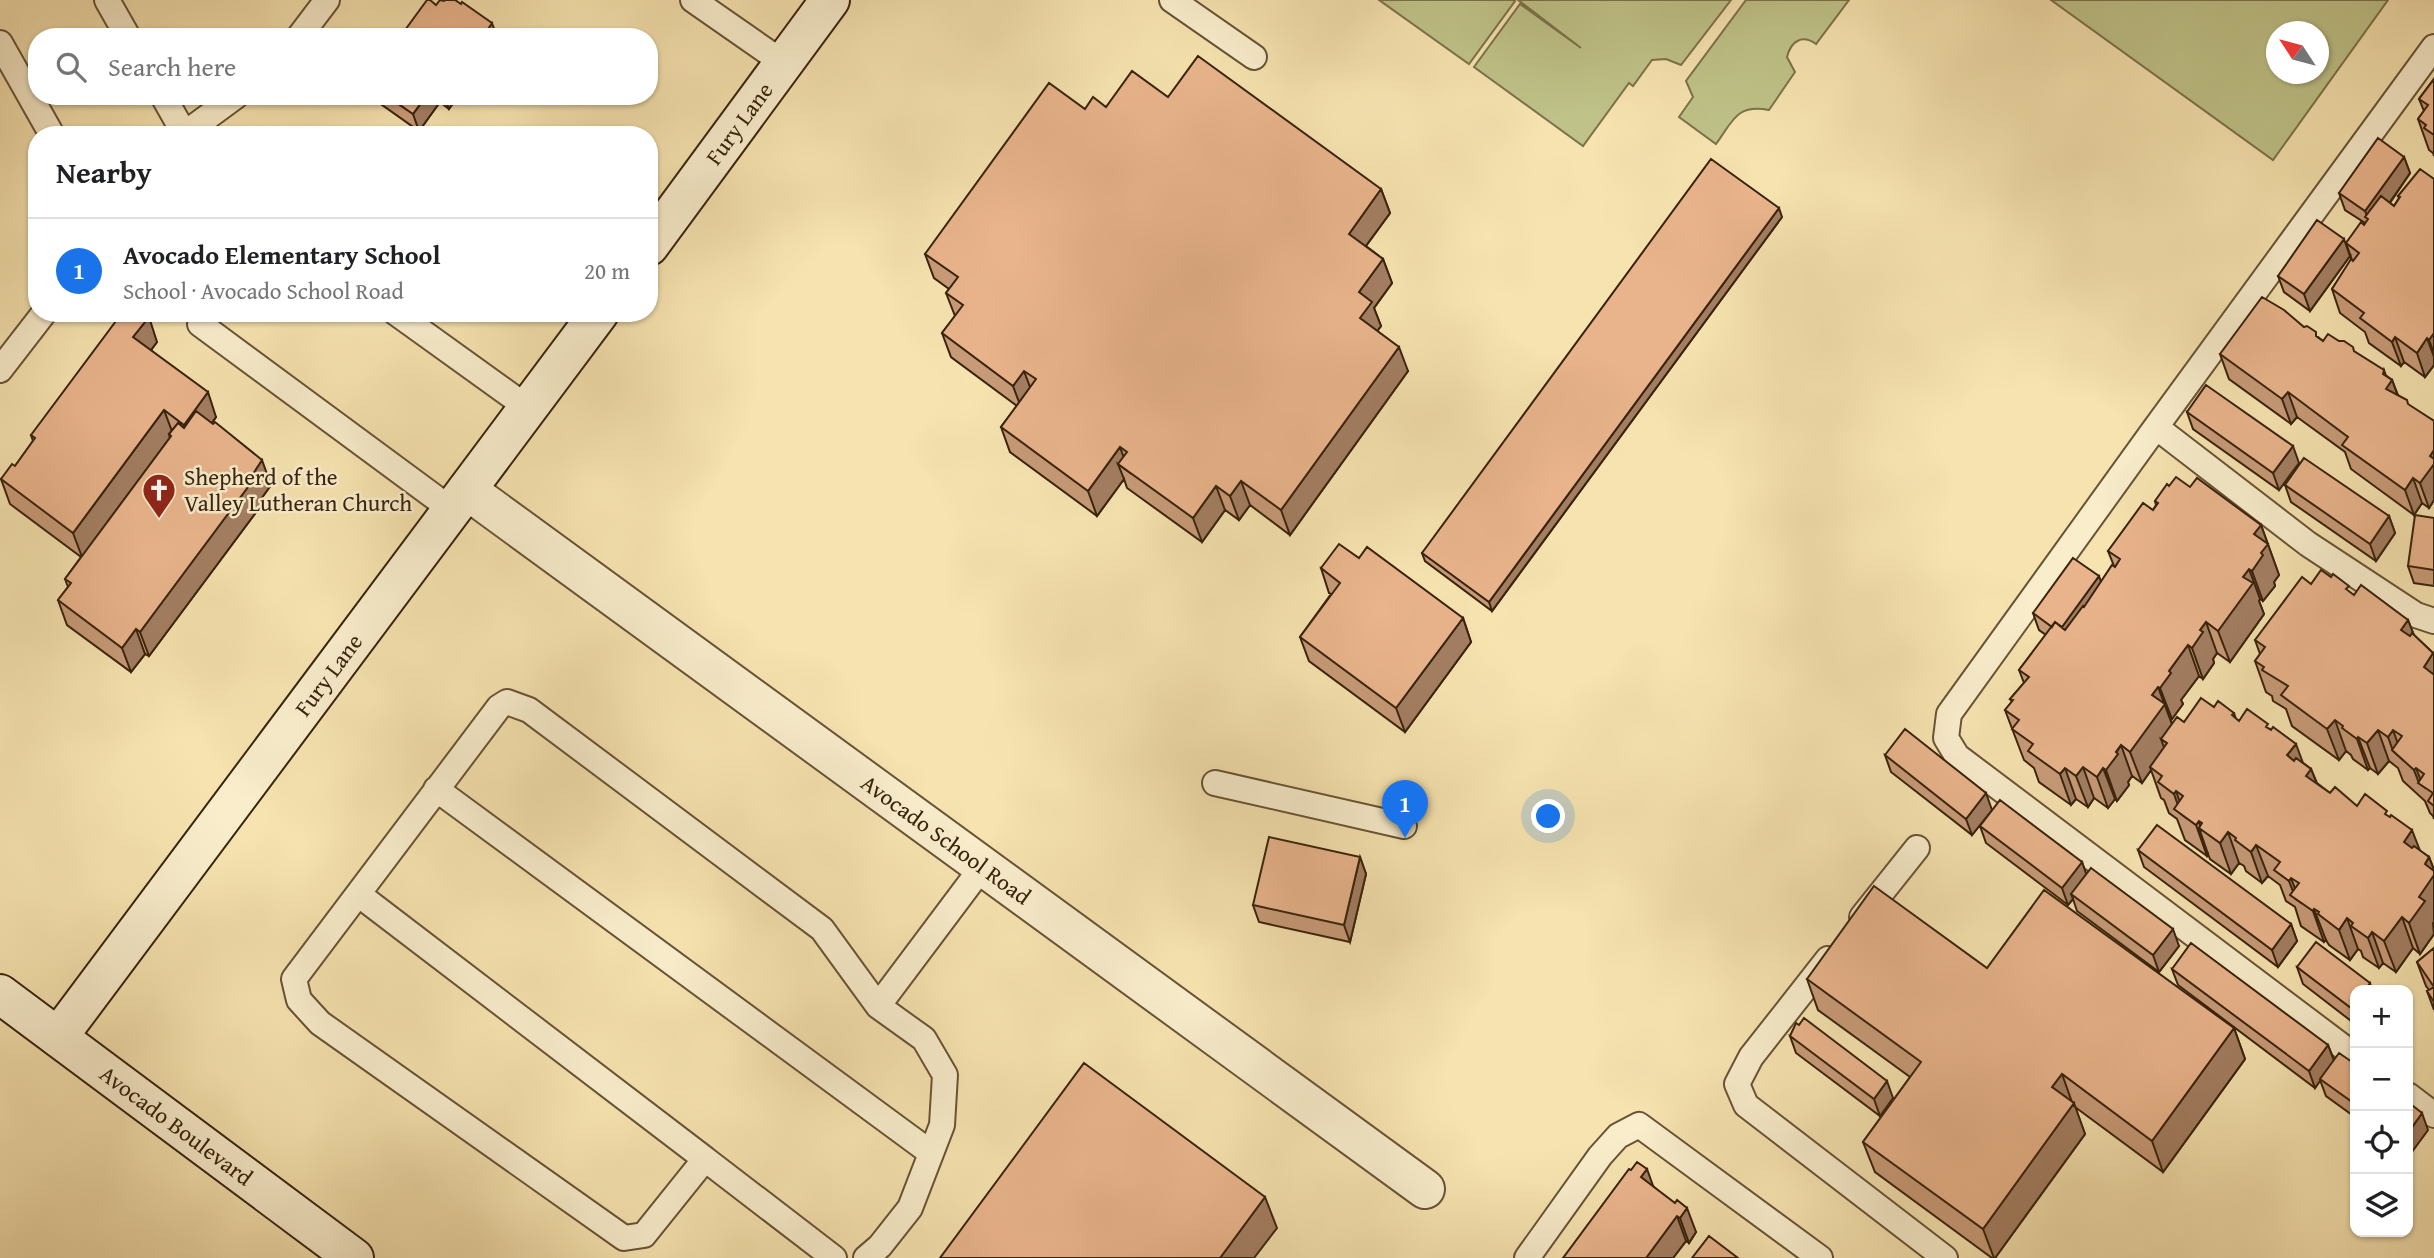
<!DOCTYPE html>
<html lang="en">
<head>
<meta charset="utf-8">
<style>
	body { margin:0; font-family:"Gentium Book Plus",serif; background:#f2f2f2; color:#202124 }
	.controls { position:absolute; right:21px; bottom:21px; display:grid; overflow:hidden; border-radius:14px; box-shadow:0 2px 5px #0004 }
	.controls button { width:63px; height:63px; display:grid; place-items:center; padding:0; border:0; border-bottom:2px solid #e0e0e0; background:#fff; color:#202124; font:35px sans-serif }
	.compass { position:absolute; left:2266px; top:21px; width:63px; height:63px; border-radius:50%; background:#fff; box-shadow:0 2px 5px #0004; rotate:306deg }
	.you { position:absolute; left:1549px; top:817px; width:24px; height:24px; margin:-18px; border:5px solid #fff; border-radius:50%; background:#1a73e8; box-shadow:0 0 0 10px #1a73e833 }
	.badge { display:grid; place-items:center; width:46px; height:46px; border-radius:50%; background:#1a73e8; color:#fff; font-size:23px; font-weight:700 }
	.pin { position:absolute; translate:-50% -58px; filter:drop-shadow(0 2px 4px #0008) }
	.pin::after { content:''; position:absolute; top:37px; width:24px; height:21px; background:inherit; clip-path:polygon(0 0,100% 0,50% 100%) }
	.list { margin:0; padding:0; list-style:none }
	h2 { display:flex; justify-content:space-between; align-items:center; height:91px; margin:0; padding:0 28px; font-size:30px }
	h2 small { font-size:23px; font-weight:400; color:#757577 }
	.list li { display:grid; grid-template-columns:46px 1fr auto; gap:21px; align-items:center; box-sizing:border-box; height:105px; padding:0 28px; border-top:2px solid #e0e0e0 }
	.list b { display:block; font-size:26px; white-space:nowrap }
	.list p { margin:0; font-size:23px; white-space:nowrap; color:#757577 }
	.list em { font-size:23px; font-style:normal; color:#757577 }
	.icon { flex:none; width:38px; height:38px; fill:none; stroke:currentColor; stroke-width:2; stroke-linecap:round; stroke-linejoin:round }
	.map { position:relative; flex:none; width:2434px; height:1258px; overflow:hidden }
	.search { position:absolute; background:#fff; box-shadow:0 2px 5px #0004; left:28px; top:28px; width:630px; height:77px; display:flex; align-items:center; gap:18px; box-sizing:border-box; padding:0 24px; border-radius:28px; color:#757577; font-size:26px }
	.panel { position:absolute; background:#fff; box-shadow:0 2px 5px #0004; left:28px; top:126px; width:630px; height:196px; border-radius:28px }
	.map>svg:first-child { display:block }
</style>
</head>
<body>
<div class="map">
<svg width="2434" height="1258" viewBox="0 0 2434 1258">
	<rect width="100%" height="100%" fill="#f6e3b0"/>
	<filter id="stains"><feTurbulence type="fractalNoise" baseFrequency=".00286" numOctaves="4"/><feColorMatrix values="0 0 0 0 .2 0 0 0 0 .09 0 0 0 0 .02 0 0 0 .5 -.17"/></filter>
	<radialGradient id="worn" r=".72"><stop offset=".6" stop-color="#630" stop-opacity="0"/><stop offset="1" stop-color="#630" stop-opacity=".3"/></radialGradient>
	<!-- green -->
	<path fill="#bfc389" stroke="#7c734a" stroke-width="2" fill-rule="evenodd" d="M1379,0H1513L1515,1L1469,64Z
		M1518,0H1731L1681,65L1666,59L1652,60L1633,86L1629,83L1583,146L1474,67L1520,4L1581,48Z
		M1746,0H1849L1816,44C1802,34 1791,41 1787,57L1795,72L1769,110C1736,104 1733,121 1716,144L1679,117L1693,97L1686,81Z
		M2051,0H2388L2273,160ZM2276,32H2318V74H2276Z"/>
	<g fill="none" stroke-linecap="round" stroke-linejoin="round">
		<defs>
			<path id="lane" d="M107,0L128,37
				M693,0L785,64
				M1172,0L1254,57
				M299,37L327,0
				M0,43L52,135
				M163,96L184,133
				M183,135L236,96
				M207,313L200,324L452,510
				M396,313L528,408
				M0,370L44,313
				M2156,427L2434,47
				M1215,783L1404,826
				M436,789L931,1153
				M358,894L705,1159
				M1862,917L1917,848
				M1828,959L1751,1057L1737,1084L1746,1105L1945,1258
				M2355,1056L1957,756L1946,738L1949,714L2156,427L2308,544L2416,615L2434,621
				M2408,1095L2434,1115
				M834,1258L705,1159L644,1235L624,1238L320,1023L299,1000L294,979L499,707L507,702L529,710L822,929L878,1006
				M866,1258L880,1246L910,1208L942,1125L945,1075L924,1039L878,1006L983,866
				M1527,1258L1600,1156L1618,1136L1639,1125L1820,1258"/>
			<g id="street">
				<path id="s1" d="M467,490L1425,1189"/>
			</g>
			<g id="secondary">
				<path id="s2" d="M649,246L830,0"/>
				<path id="s3" d="M0,994L354,1258"/>
				<path id="s4" d="M58,1037L599,313"/>
			</g>
		</defs>
		<!-- lane casing -->
		<use href="#lane" stroke="#685335" stroke-width="28"/>
		<!-- street casing -->
		<use href="#street" stroke="#685335" stroke-width="42"/>
		<!-- secondary casing -->
		<use href="#secondary" stroke="#38230c" stroke-width="42"/>
		<!-- lane -->
		<use href="#lane" stroke="#f9edcc" stroke-width="24"/>
		<!-- street -->
		<use href="#street" stroke="#f9edcc" stroke-width="38"/>
		<!-- secondary -->
		<use href="#secondary" stroke="#f9edcc" stroke-width="38"/>
	</g>
	<!-- wall -->
	<path fill="#c89b78" stroke="#38230c" stroke-width="2" d="M2434,79V156L2433,153L2429,150L2418,119L2424,111L2419,99Z
		M376,96H458L449,109L440,102L419,131L378,102Z
		M1106,107L1381,189L1390,213L1366,246L1383,259L1392,283L1374,308L1381,326L1377,331L1408,371L1290,535L1250,505L1239,520L1225,510L1202,542L1127,488L1124,479L1097,516L1010,452L1001,427L1017,406L951,357L942,333L955,316L946,293L949,289L934,278L925,254L1085,109Z
		M2404,157L2410,173L2390,203L2394,206L2399,198L2398,196L2434,179V365L2425,377L2404,362L2401,366L2369,343L2365,332L2340,313L2332,289L2352,260L2346,243L2365,223L2345,210L2339,193Z
		M1782,217L1492,611L1425,561L1422,553Z
		M2350,256L2310,311L2284,292L2278,276Z
		M2318,337L2323,341L2354,352L2392,380L2398,395L2408,405L2434,421V500L2429,508L2422,503L2414,515L2351,469L2345,452L2297,417L2291,424L2229,379L2220,354Z
		M157,342L151,350L216,417L212,423L271,485L261,499L263,503L149,656L145,654L131,672L67,625L58,600L68,587L65,579L81,557L10,504L1,479L15,466L33,441L31,435Z
		M2187,412L2299,463L2279,490L2193,429Z
		M2285,485L2389,516L2395,533L2376,561L2291,502Z
		M2169,486L2190,487L2261,525L2279,575L2274,582L2275,586L2263,601L2260,599L2259,601L2264,614L2230,662L2217,653L2213,659L2214,663L2203,679L2199,676L2181,700L2183,704L2172,719L2170,718L2172,723L2184,722L2214,707L2234,713L2236,719L2239,721L2270,729L2302,762L2311,769L2317,783L2330,793L2357,806L2389,817L2419,850L2429,857L2434,870V922L2433,923L2434,934L2420,954L2413,948L2396,972L2383,963L2379,968L2363,957L2361,951L2358,949L2350,960L2329,945L2326,940L2324,942L2301,926L2295,907L2286,901L2280,885L2268,876L2262,883L2246,871L2244,866L2239,863L2231,874L2210,859L2208,854L2207,856L2185,840L2177,819L2169,813L2164,800L2161,798L2151,770L2142,783L2132,776L2128,782L2129,785L2117,801L2115,799L2108,808L2094,798L2088,807L2076,799L2071,805L2039,782L2034,768L2024,760L2005,710L2012,702L2010,699L2024,683L2019,670L2046,635L2039,630L2033,613L2101,583L2114,566L2108,551L2153,510L2156,505L2155,501Z
		M2434,518V586L2414,583L2408,566Z
		M1321,568L1463,618L1471,642L1405,732L1309,661L1300,637L1331,594L1329,593Z
		M2311,584L2351,594L2408,620L2414,635L2433,653L2434,819L2433,816L2430,813L2425,801L2403,781L2398,768L2389,761L2378,774L2370,768L2368,770L2353,759L2351,755L2346,751L2339,760L2292,726L2286,709L2273,701L2272,696L2266,692L2255,661L2260,654L2255,640Z
		M1885,755L1992,810L2082,862L2086,874L2179,946L2159,972L2077,911L2073,899L2068,905L1986,843L1980,826L1991,811L1972,835L1891,772Z
		M2138,850L2291,924L2297,941L2278,967L2144,867Z
		M1360,857L1366,874L1350,942L1259,922L1253,905Z
		M2434,948V1010L2427,991L2429,990L2426,986L2417,962Z
		M2297,967L2355,990V1024L2303,984Z
		M1987,968L2234,1028L2245,1059L2163,1172L2075,1107L2085,1134L1995,1258H1992L1875,1172L1863,1142L1910,1077L1818,1010L1807,979Z
		M2172,969L2328,1045L2334,1060L2355,1064V1117L2326,1096L2320,1080L2315,1088L2178,985Z
		M1790,1036L1893,1098L1880,1116L1796,1053Z
		M1653,1186L1696,1232L1689,1243L1686,1241L1673,1258H1563Z"/>
	<!-- shaded-wall -->
	<path fill="#a37e62" stroke="#38230c" stroke-width="2" d="M492,23L497,37H483Z
		M426,96H437L440,102L419,131L413,114Z
		M444,96H458L449,109Z
		M2404,157L2410,173L2372,228L2365,211Z
		M1381,189L1390,213L1357,258L1349,234Z
		M1779,208L1782,217L1492,611L1489,602Z
		M2344,239L2350,256L2310,311L2304,294Z
		M1383,259L1392,283L1374,308L1381,326L1369,342L1360,318L1359,292Z
		M149,317L157,342L142,362L133,337Z
		M2434,333V353L2429,340Z
		M2395,337L2404,362L2401,366L2392,342Z
		M2427,338L2434,357V365L2425,377L2417,353Z
		M1399,347L1408,371L1290,535L1281,510Z
		M2384,370L2389,384L2392,380L2401,405L2386,389L2383,374Z
		M1024,371L1033,395L1022,410L1013,386Z
		M208,392L216,417L193,449L184,425Z
		M2288,392L2297,417L2291,424L2282,399Z
		M164,410L173,434H169L170,438L82,557L73,533Z
		M2293,446L2299,463L2279,490L2273,473Z
		M1120,447L1129,472L1118,464L1124,479L1097,516L1088,491Z
		M2434,450V500L2429,508L2420,483L2430,456Z
		M262,460L271,485L261,499L263,503L149,656L140,632Z
		M2413,478L2422,503L2414,515L2405,490Z
		M1241,481L1250,505L1239,520L1230,496Z
		M1216,486L1225,510L1202,542L1193,518Z
		M2389,516L2395,533L2376,561L2370,544Z
		M2261,525L2279,575L2274,582L2275,586L2263,601L2252,571L2254,534Z
		M2249,569L2260,599L2259,601L2264,614L2230,662L2218,631L2243,577Z
		M2099,576L2105,593L2065,648L2058,632Z
		M1463,618L1471,642L1405,732L1396,708Z
		M2408,620L2420,651L2401,630Z
		M2206,622L2217,653L2213,659L2214,663L2203,679L2192,648L2200,630Z
		M136,629L145,654L131,672L122,648Z
		M2188,645L2199,676L2181,700L2183,704L2172,719L2160,688L2169,671Z
		M2433,653L2434,655V695L2424,667Z
		M2158,687L2176,735L2167,743L2161,739L2165,750L2150,767L2151,770L2142,783L2130,752L2152,695Z
		M2335,720L2346,751L2339,760L2327,729Z
		M2378,730L2389,761L2378,774L2367,743Z
		M2393,730L2404,761L2393,751L2388,737Z
		M2358,737L2370,768L2368,770L2357,739Z
		M2296,744L2307,774L2287,755Z
		M2121,745L2132,776L2128,782L2129,785L2117,801L2106,770Z
		M2083,767L2094,798L2088,807L2076,776Z
		M2065,768L2076,799L2071,805L2060,774Z
		M2103,768L2115,799L2108,808L2097,777Z
		M2416,768L2423,786L2419,783L2414,770Z
		M2311,769L2323,800L2306,776Z
		M2176,791L2185,817L2181,814L2174,794Z
		M1986,793L1992,810L1972,835L1966,819Z
		M2199,821L2202,831L2199,828L2208,854L2207,856L2196,825Z
		M2412,830L2424,861L2404,842Z
		M2228,832L2239,863L2231,874L2220,843Z
		M2256,845L2268,876L2262,883L2251,852Z
		M1360,857L1366,874L1350,942L1344,925Z
		M2429,857L2434,870V922L2433,923L2434,934L2420,954L2409,923L2419,897L2425,864Z
		M2082,862L2088,879L2071,894L2073,899L2068,905L2062,888Z
		M2291,878L2300,902L2296,899L2289,881Z
		M2314,909L2326,940L2324,942L2313,911Z
		M2402,917L2413,948L2396,972L2384,941Z
		M2347,918L2358,949L2350,960L2339,930Z
		M2291,924L2297,941L2278,967L2272,950Z
		M2173,929L2179,946L2159,972L2153,955Z
		M2372,932L2383,963L2379,968L2368,938Z
		M2370,983L2372,990H2365Z
		M2355,1003V1020L2351,1008Z
		M2234,1028L2245,1059L2163,1172L2152,1141Z
		M2328,1045L2334,1061L2315,1088L2309,1071Z
		M2062,1074L2073,1105L2052,1087Z
		M1887,1081L1893,1098L1880,1116L1874,1099Z
		M2074,1103L2085,1134L1995,1258H1994L1983,1229Z
		M2422,1113L2428,1130L2409,1156L2408,1152V1133Z
		M1647,1169L1656,1194L1641,1177Z
		M1265,1197L1277,1228L1254,1258H1220Z
		M1687,1208L1696,1232L1689,1243L1680,1218Z
		M1677,1216L1686,1241L1673,1258H1646Z"/>
	<!-- building -->
	<path fill="#e9b48c" stroke="#38230c" stroke-width="2" d="M427,0H430L436,5L440,0L444,1L445,0H455L461,4L462,2L492,23L483,37H400Z
		M1198,56L1381,189L1349,234L1383,259L1359,292L1372,302L1360,318L1399,347L1281,510L1241,481L1230,496L1216,486L1193,518L1118,464L1127,452L1120,447L1088,491L1001,427L1036,379L1024,371L1013,386L942,333L963,305L946,293L958,277L925,254L1049,83L1085,109L1093,97L1106,107L1132,71L1168,97Z
		M2434,79V135L2424,128L2426,125L2418,119L2428,105L2419,99Z
		M387,96H426L413,114Z
		M2378,138L2404,157L2365,211L2339,193Z
		M1711,159L1779,208L1489,602L1422,553Z
		M2420,169L2434,179V333L2429,340L2427,338L2417,353L2395,337L2392,342L2360,318L2364,313L2332,289L2351,259L2353,261L2359,253L2346,243L2361,222L2364,225L2368,219L2365,217L2381,196L2394,206L2400,197L2398,196Z
		M2317,220L2344,239L2304,294L2278,276Z
		M2262,297L2284,310L2304,327L2307,326L2316,332V336L2323,341L2328,334L2339,341H2344L2353,347L2354,351L2384,370L2383,374L2392,380L2386,389L2407,400L2408,404L2434,421V450L2430,456L2434,459V464L2420,483L2413,478L2405,490L2342,445L2348,437L2288,392L2282,399L2220,354Z
		M122,313H143L149,317L133,337L208,392L184,425L164,410L73,533L1,479L12,464L15,466L35,438L31,435Z
		M2206,385L2293,446L2273,473L2187,412Z
		M196,411L213,424L215,422L262,460L251,477L254,479L140,632L136,629L122,648L58,600L71,583L65,579L171,436L169,434L178,423L184,428Z
		M2304,458L2389,516L2370,544L2285,485Z
		M2176,477L2190,487L2197,478L2261,525L2254,534L2268,544L2261,553L2263,555L2252,571L2249,569L2243,577L2253,583L2218,631L2206,622L2200,630L2203,632L2192,648L2188,645L2169,671L2171,673L2160,688L2158,687L2152,695L2165,704L2130,752L2121,745L2116,752L2118,754L2106,770L2103,768L2097,777L2083,767L2076,776L2065,768L2060,774L2028,751L2033,744L2012,729L2019,720L2005,710L2013,700L2010,699L2029,677L2019,670L2055,622L2065,630L2083,606L2084,607L2112,565L2115,567L2120,559L2108,551L2143,503L2153,510L2158,503L2155,501L2167,484L2169,486Z
		M2415,515L2434,518V570L2408,566Z
		M1339,544L1359,558L1367,547L1463,618L1396,708L1300,637L1340,583L1321,568Z
		M2073,558L2099,576L2062,627L2055,622L2052,627L2033,613Z
		M2321,570L2331,577L2333,574L2349,586L2346,589L2354,595L2361,585L2408,620L2401,630L2410,636L2412,633L2433,653L2424,667L2433,674L2434,672V806L2428,801L2433,793L2418,783L2424,774L2416,768L2414,770L2392,750L2402,736L2393,730L2388,737L2378,730L2367,743L2358,737L2357,739L2342,728L2343,726L2335,720L2327,729L2281,695L2288,686L2262,670L2264,667L2255,661L2265,647L2255,640L2302,577L2311,584Z
		M2201,698L2214,707L2218,701L2234,713L2232,715L2239,721L2247,709L2268,724L2266,727L2271,730L2273,727L2296,744L2287,755L2294,761L2296,758L2311,769L2306,776L2330,793L2335,787L2357,806L2365,794L2387,811L2385,814L2390,817L2391,815L2412,830L2404,842L2412,848L2414,846L2429,857L2425,864L2434,871V875L2419,897L2425,901L2409,923L2402,917L2384,941L2372,932L2368,938L2351,926L2353,923L2347,918L2339,930L2318,914L2319,912L2314,909L2313,911L2290,895L2299,883L2291,878L2289,881L2274,870L2280,862L2256,845L2251,852L2235,840L2236,838L2228,832L2220,843L2199,828L2202,823L2199,821L2196,825L2174,809L2183,796L2176,791L2174,794L2158,782L2162,776L2150,767L2167,743L2161,739L2177,717L2184,722Z
		M1905,729L1986,793L1966,819L1885,755Z
		M2000,800L2082,862L2062,888L1980,826Z
		M2157,825L2291,924L2272,950L2138,850Z
		M1269,837L1360,857L1344,925L1253,905Z
		M2091,868L2173,929L2153,955L2071,894Z
		M1874,886L1987,968L2044,890L2234,1028L2152,1141L2062,1074L2052,1087L2074,1103L1983,1229L1863,1142L1921,1062L1807,979Z
		M2316,942L2370,983L2365,990H2355V1003L2351,1008L2297,967Z
		M2191,943L2328,1045L2309,1071L2172,969Z
		M2434,948V1002L2427,991L2434,987L2417,962Z
		M1804,1018L1887,1081L1874,1099L1790,1036L1796,1023L1799,1025Z
		M2339,1053L2355,1064V1104L2320,1079Z
		M1084,1063L1265,1197L1220,1258H940Z
		M2408,1102L2422,1113L2408,1133Z
		M1637,1162L1647,1169L1641,1177L1675,1203L1677,1200L1687,1208L1680,1218L1677,1216L1646,1258H1563L1629,1169L1631,1170Z
		M1709,1236L1738,1258H1692Z"/>
	<!-- icons -->
	<defs>
		<symbol id="church-pin" viewBox="-11 -11 22 30"><path d="M0 17L-7.5 6A9.5 9.5 0 1 1 7.5 6Z" fill="#8f2418" stroke="#f9edcc"/><path d="M-1.2-6h2.4v3.5h3.3v2.4h-3.3V6h-2.4V-.1h-3.3v-2.4h3.3Z" fill="#fff"/></symbol>
	</defs>
	<g fill-rule="evenodd">
		<use href="#church-pin" x="140" y="471" width="38" height="52"/>
	</g>
	<g text-anchor="middle" stroke-width="5" stroke-linejoin="round" paint-order="stroke">
		<!-- street labels -->
		<g font-size="23" fill="#38230c" stroke="#f9edcc">
			<text dy="8" stroke="none"><textPath href="#s2" startOffset="152">Fury Lane</textPath></text>
			<text dy="8" stroke="none"><textPath href="#s4" startOffset="452">Fury Lane</textPath></text>
			<text dy="8" stroke="none"><textPath href="#s1" startOffset="593">Avocado School Road</textPath></text>
			<text dy="8" stroke="none"><textPath href="#s3" startOffset="220">Avocado Boulevard</textPath></text>
		</g>
		<!-- poi labels -->
		<g font-size="23" fill="#38230c" stroke="#f9edcc" text-anchor="start">
			<text x="184" y="485">Shepherd of the<tspan x="184" dy="26">Valley Lutheran Church</tspan></text>
		</g>
	</g>
	<rect width="100%" height="100%" filter="url(#stains)"/>
	<rect width="100%" height="100%" fill="url(#worn)"/>
</svg>
<div class="controls">
<button>+</button>
<button>−</button>
<button><svg class="icon" aria-label="locate" viewBox="0 0 24 24"><circle cx="12" cy="12" r="6"/><path d="M12 2v4M12 18v4M2 12h4M18 12h4"/></svg></button>
<button><svg class="icon" aria-label="layers" viewBox="0 0 24 24"><path d="M12 4l9 5-9 5-9-5zM3 14l9 5 9-5"/></svg></button>
</div>
<svg class="compass" viewBox="-18 -18 36 36"><path d="M0-13l5 13h-10z" fill="#e53935"/><path d="M0 13l5-13h-10z" fill="#757577"/></svg>
<div class="you"></div>
<div class="pin badge" style="left:1405px;top:838px">1</div>
<div class="search"><svg class="icon" aria-label="search" viewBox="0 0 24 24"><circle cx="10" cy="10" r="6"/><path d="M15 15l6 6"/></svg>Search here</div>
<section class="panel">
<h2>Nearby<small></small></h2>
<ul class="list">
<li><span class="badge">1</span><div><b>Avocado Elementary School</b><p>School · Avocado School Road</p></div><em>20 m</em></li>
</ul>
</section>
</div>
</body>
</html>
